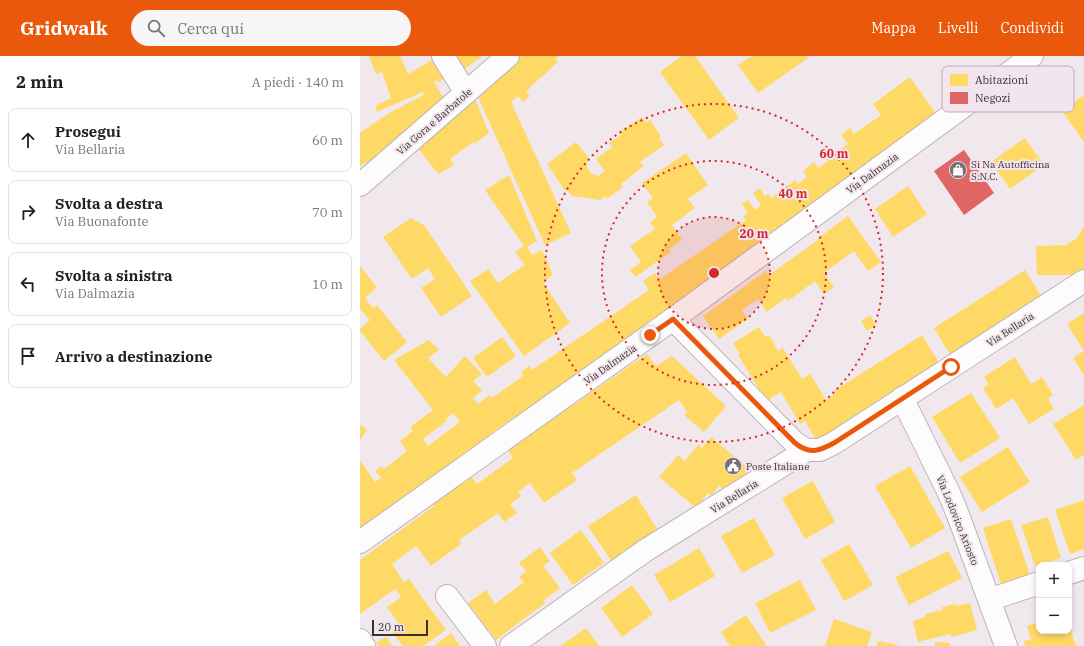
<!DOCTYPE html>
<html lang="it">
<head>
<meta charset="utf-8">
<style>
	body { margin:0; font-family:"IBM Plex Serif",serif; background:#f6f6f6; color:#222 }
	.controls { position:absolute; right:12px; bottom:12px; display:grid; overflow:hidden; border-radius:8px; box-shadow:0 2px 6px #0003 }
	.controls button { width:36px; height:36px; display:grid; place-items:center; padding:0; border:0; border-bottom:1px solid #e0e0e0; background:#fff; color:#222; font:20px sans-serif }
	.scale { position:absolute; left:12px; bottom:10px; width:56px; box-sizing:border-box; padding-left:4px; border:2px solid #363134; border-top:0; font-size:11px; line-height:14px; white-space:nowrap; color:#363134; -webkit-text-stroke:3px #f3e5ed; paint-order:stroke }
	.stop { position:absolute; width:12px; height:12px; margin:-9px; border:3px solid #ea580c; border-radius:50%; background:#fff }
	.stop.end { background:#ea580c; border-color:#fff; box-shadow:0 1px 4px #0008 }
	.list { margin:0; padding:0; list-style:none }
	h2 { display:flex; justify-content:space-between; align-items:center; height:52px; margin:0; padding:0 16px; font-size:17px }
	h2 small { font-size:13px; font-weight:400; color:#767676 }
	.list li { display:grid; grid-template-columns:26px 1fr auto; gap:12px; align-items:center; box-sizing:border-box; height:64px; margin:0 8px 8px; padding:0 8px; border:1px solid #e0e0e0; border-radius:8px }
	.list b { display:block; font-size:15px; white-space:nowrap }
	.list p { margin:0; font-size:13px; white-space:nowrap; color:#767676 }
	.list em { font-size:13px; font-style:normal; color:#767676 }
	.icon { flex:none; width:22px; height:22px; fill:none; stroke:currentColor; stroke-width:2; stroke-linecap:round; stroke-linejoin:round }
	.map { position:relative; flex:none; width:724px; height:590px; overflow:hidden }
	header { display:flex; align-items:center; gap:24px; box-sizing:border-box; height:56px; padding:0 20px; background:#ea580c; color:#fff }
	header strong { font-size:19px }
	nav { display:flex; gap:22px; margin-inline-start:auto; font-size:14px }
	.search { width:280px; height:36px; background:#f6f6f6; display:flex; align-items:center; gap:10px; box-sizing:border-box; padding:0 14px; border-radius:22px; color:#767676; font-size:15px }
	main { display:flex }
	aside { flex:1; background:#fff }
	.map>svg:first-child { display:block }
</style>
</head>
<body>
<header>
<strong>Gridwalk</strong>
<div class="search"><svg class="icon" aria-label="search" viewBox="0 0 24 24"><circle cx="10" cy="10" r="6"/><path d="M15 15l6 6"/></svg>Cerca qui</div>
<nav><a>Mappa</a><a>Livelli</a><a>Condividi</a></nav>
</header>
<main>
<aside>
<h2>2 min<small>A piedi · 140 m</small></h2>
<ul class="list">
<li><svg class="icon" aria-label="ahead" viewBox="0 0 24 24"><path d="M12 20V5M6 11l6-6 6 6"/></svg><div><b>Prosegui</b><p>Via Bellaria</p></div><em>60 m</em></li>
<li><svg class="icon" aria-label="right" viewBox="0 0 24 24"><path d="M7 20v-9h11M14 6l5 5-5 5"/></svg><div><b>Svolta a destra</b><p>Via Buonafonte</p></div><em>70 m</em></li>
<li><svg class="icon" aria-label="left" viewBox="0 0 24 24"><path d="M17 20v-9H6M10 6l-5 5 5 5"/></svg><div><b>Svolta a sinistra</b><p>Via Dalmazia</p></div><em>10 m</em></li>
<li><svg class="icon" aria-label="arrive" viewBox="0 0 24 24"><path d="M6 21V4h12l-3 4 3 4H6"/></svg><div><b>Arrivo a destinazione</b></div></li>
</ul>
</aside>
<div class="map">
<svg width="724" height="590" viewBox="0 0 724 590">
	<rect width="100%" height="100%" fill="#f0e8ec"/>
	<!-- homes -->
	<path fill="#ffd966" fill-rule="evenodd" d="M9,0H40L48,18L77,1L80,15L84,22L78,27L77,24L74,26L87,48L12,113L6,106L0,110V77L29,57L64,39L63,36L17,56L15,50L31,42L22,16L16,18Z
		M91,0H123L101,15Z
		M162,0H199L195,3L198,6L166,35L170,40L163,46L158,40L151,46L211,177L185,189L117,39Z
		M322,0H335L379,62L349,84L300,16Z
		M392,0H447L448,2L398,37L378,9Z
		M550,21L577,59L196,335L195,333L180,343L181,346L156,364L154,361L129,379L131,382L0,473V404L15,426L21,422L15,415L21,410L24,413L47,395L40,385L53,375L50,371L73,354L34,304L69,284L79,294L68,302L86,321L105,300L122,318L113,325L122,334L113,342L118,348L130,339L132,342L163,320L161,316L169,310L172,314L289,234L283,225L295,217L300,223L386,164L383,160L388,157L382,148L388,144L395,154L401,149L393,137L400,132L405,140L408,138L411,142L435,124L438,128L447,121L443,115L454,106L458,112L468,105L460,96L468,90L474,98L488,88L481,79L490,72L494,78L521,59L513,48ZM93,357L100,366L68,390L63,383L87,365L86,363Z
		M724,39V86L702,55Z
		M115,43L129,77L114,88L113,86L90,103L94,109L78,118L57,91Z
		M282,61L286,67L290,64L301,80L299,82L304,89L280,106L284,110L261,128L263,131L247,143L245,140L240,144L212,140L207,134L205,135L187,108L216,86L228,101L227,112L231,117L238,120L245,115L236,103L252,91L249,87L261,79L259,77Z
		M665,82L684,109L650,133L631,106Z
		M326,97L348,129L328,143L335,152L312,169L322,184L309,193L311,196L275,221L270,214L281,206L270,190L295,173L290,166L297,161L287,146L293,142L282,127Z
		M149,119L177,185L167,191L172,199L182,194L193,219L183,226L210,267L164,300L110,225L128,213L138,227L165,209L155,196L164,190L125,134Z
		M548,130L567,158L533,181L515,153Z
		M488,160L521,206L508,215L494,195L464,217L474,231L464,238L455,225L428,245L426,242L407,256L398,243L382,254L388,263L359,283L343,260L406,215L409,219L458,184L457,183Z
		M51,162L64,169L112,240L81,261L61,232L75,223L68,212L52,223L23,181Z
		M724,170V214L717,219H677L676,190L706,189L717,182Z
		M0,210L17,231L5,242L13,252L17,249L47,286L24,305L0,275V273L10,264L0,253Z
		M665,214L682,242L591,300L574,272Z
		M724,257V319L713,302L724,295L707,268Z
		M510,259L516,269L507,275L501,265Z
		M399,271L405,281L409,279L418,295L423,292L442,323L450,318L466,344L475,338L474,335L562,279L579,307L491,363L492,366L458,387L445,365L440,368L421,336L406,345L378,299L380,298L373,287Z
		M142,281L156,300L127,321L113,302Z
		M287,298L296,310L312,300L366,350L344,376L324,359L327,356L319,344L212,417L217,424L184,447L170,427L158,436L161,440L150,448L157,457L144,466L138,457L99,484L101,488L71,510L56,490L32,508L44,526L49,523L86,574L63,590H43L32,576L40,569L27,551L41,541L35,533L0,558V504L74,450L73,448L111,420L117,428L153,402L148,394Z
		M655,301L671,328L682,321L693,339L688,342L694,353L669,368L653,342L636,353L623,332L629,329L624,321Z
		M611,337L640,382L600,407L572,361Z
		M724,349V399L716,404L693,368Z
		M0,368L7,374L0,384Z
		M351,381L389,413L376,428L373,426L366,435L359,430L351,440L348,437L336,452L299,421L318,399L325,405L339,388L342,392Z
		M648,391L670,426L622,456L600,421Z
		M550,410L585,472L551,492L515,430Z
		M453,425L475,466L445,483L422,442Z
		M276,439L299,476L252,506L228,470Z
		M724,444V493L710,498L695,454Z
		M688,461L701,502L675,510L661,469Z
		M394,462L415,499L382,517L361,480Z
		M651,463L670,519L641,528L623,472Z
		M221,474L244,507L213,529L190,497Z
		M489,488L513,529L484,545L461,504Z
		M180,491L190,505L183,510L200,532L183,545L185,547L136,584L108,547L126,534L135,548L164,526L159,521L166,515L159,507Z
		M339,492L355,520L310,546L294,519Z
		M588,495L602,522L549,549L535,521Z
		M440,524L456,554L410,577L395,547Z
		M272,529L293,558L262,581L241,552Z
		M610,547L617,574L591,581L590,578L558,586L553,565L565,561V558L583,554L582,551L596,548L597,550Z
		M386,559L406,589L404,590H370L361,576Z
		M474,563L512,576L507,590H465Z
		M679,566V575H709V569L716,590H665L664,585L671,583L667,570Z
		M226,572L239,590H200Z
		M91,577L100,590H74Z
		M26,581L32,590H18L16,587Z
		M518,585L538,589V590H517Z
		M575,586L590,587V590H575Z"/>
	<!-- shops -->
	<path fill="#e06666" d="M604,94L634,137L604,159L574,115Z"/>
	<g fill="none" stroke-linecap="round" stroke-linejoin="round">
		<defs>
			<path id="minor" d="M83,0L106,37
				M0,129L148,0
				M313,263L435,387L447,394
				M542,342L589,437L598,459L646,590
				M0,486L313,263L672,0
				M709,517L724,512
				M87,540L125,590
				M629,544L679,527
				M0,584L4,590
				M151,590L286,494L447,394H460L474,387L724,225"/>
		</defs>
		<!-- minor casing -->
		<use href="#minor" stroke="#bbb5b8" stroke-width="24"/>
		<!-- minor -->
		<use href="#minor" stroke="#fdfcfc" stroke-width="22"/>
	</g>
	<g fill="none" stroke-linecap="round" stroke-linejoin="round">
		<!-- route -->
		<path stroke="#ea580c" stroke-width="5" d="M290,279L313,263L435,387C450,399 459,395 474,387L591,311"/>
	</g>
	<!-- distance rings -->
	<circle cx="354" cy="217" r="56" fill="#d62828" fill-opacity=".12"/>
	<g fill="none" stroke="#d62828" stroke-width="2" stroke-dasharray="2 4">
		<circle cx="354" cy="217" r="56"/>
		<circle cx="354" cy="217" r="112"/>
		<circle cx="354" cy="217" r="169"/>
	</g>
	<!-- icons -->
	<defs>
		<symbol id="shop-disc" viewBox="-11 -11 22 22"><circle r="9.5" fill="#777174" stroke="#f3e5ed"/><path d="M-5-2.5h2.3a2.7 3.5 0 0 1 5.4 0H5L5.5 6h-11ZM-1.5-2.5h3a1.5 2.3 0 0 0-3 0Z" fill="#fff"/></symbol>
		<symbol id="civic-disc" viewBox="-11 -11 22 22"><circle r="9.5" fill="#777174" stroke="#f3e5ed"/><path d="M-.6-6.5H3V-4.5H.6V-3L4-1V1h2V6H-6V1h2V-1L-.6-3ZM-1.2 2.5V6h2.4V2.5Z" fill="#fff"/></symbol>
	</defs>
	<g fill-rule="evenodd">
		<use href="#shop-disc" x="588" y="104" width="20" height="20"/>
		<use href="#civic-disc" x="363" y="400" width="20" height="20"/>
	</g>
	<g text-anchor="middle" stroke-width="4" stroke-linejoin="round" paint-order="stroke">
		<!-- street labels -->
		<g font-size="10" fill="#363134" stroke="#f3e5ed">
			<text transform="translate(74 65) rotate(-41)" y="4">Via Gora e Barbatole</text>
			<text transform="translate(512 117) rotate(-36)" y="4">Via Dalmazia</text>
			<text transform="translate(650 273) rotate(-33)" y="4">Via Bellaria</text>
			<text transform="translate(250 308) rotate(-35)" y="4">Via Dalmazia</text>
			<text transform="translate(374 440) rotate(-32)" y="4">Via Bellaria</text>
			<text transform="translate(598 464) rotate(68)" y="4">Via Lodovico Ariosto</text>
		</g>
		<!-- poi labels -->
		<g font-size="10" fill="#363134" stroke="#f3e5ed" text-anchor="start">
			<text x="611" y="112">Si Na Autofficina<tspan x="611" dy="12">S.N.C.</tspan></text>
			<text x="386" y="414">Poste Italiane</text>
		</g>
	</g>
	<!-- legend -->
	<rect x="582" y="10" width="132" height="46" rx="6" fill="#f3e5ed" stroke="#baafb6" stroke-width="1"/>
	<rect x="590" y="18" width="18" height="12" fill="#ffd966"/>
	<rect x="590" y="36" width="18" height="12" fill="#e06666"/>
	<g font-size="11" fill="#363134">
		<text x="615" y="28">Abitazioni</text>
		<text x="615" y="46">Negozi</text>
	</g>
	<circle cx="354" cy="217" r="6" fill="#d62828" stroke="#f3e5ed" stroke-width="2"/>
	<g font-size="12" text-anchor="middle" font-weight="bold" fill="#d62828" stroke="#f3e5ed" stroke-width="4" stroke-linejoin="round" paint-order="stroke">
		<text x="474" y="102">60 m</text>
		<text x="433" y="142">40 m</text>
		<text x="394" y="182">20 m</text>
	</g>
</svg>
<div class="controls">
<button>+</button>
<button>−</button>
</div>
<div class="scale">20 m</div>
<div class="stop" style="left:591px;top:311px"></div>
<div class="stop end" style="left:290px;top:279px"></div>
</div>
</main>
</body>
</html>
